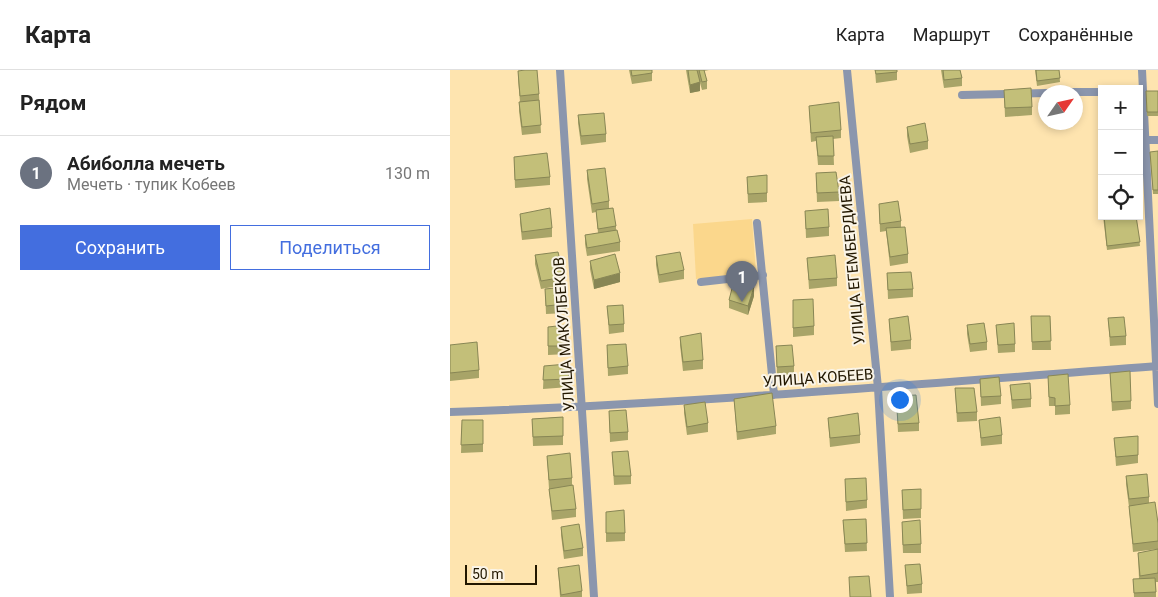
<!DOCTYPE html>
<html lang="ru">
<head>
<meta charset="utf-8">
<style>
	body { margin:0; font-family:Roboto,sans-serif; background:#f6f6f6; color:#222 }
	.controls { position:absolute; right:15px; top:15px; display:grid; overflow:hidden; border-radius:0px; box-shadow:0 2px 8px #0003 }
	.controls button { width:45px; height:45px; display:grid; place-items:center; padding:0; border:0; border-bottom:1px solid #e0e0e0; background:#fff; color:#222; font:25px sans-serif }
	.compass { position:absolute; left:588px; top:15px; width:45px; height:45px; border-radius:50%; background:#fff; box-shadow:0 2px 8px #0003; rotate:56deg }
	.scale { position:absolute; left:15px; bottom:12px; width:72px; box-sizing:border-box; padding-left:5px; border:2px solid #221700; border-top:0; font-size:14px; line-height:18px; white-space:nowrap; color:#221700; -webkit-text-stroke:4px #faf4e7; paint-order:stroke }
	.you { position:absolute; left:449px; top:329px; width:18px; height:18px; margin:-12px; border:4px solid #fff; border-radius:50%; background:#1a73e8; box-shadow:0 0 0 8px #1a73e833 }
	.badge { display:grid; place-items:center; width:32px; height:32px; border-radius:50%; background:#436edf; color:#fff; font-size:16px; font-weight:700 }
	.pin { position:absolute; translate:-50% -41px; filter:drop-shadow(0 1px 2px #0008) }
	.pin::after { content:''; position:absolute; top:26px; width:18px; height:15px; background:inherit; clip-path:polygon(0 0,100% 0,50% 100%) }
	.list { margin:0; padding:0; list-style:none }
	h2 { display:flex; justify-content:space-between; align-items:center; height:65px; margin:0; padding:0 20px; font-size:21px }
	h2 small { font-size:16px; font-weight:400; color:#767676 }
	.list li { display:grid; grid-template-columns:32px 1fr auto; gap:15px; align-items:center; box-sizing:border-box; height:75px; padding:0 20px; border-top:1px solid #e0e0e0 }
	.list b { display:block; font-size:19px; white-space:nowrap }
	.list p { margin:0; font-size:16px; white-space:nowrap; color:#767676 }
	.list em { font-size:16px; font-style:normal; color:#767676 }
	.actions { display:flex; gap:10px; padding:15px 20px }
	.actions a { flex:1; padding:11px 0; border:1px solid #436edf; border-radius:0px; text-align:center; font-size:18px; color:#436edf }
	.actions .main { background:#436edf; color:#fff }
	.icon { flex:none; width:28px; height:28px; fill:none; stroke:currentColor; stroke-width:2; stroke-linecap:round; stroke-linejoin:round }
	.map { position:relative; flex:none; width:708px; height:527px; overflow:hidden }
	header { display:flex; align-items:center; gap:30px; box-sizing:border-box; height:70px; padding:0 25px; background:#fff; border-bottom:1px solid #e0e0e0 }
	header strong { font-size:24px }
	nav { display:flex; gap:28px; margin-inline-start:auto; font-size:18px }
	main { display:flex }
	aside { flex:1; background:#fff }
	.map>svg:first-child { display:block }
</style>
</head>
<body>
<header>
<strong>Карта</strong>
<nav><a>Карта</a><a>Маршрут</a><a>Сохранённые</a></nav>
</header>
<main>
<aside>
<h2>Рядом<small></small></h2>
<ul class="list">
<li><span class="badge" style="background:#6b7280">1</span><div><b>Абиболла мечеть</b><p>Мечеть · тупик Кобеев</p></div><em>130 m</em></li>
</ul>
<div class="actions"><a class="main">Сохранить</a><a>Поделиться</a></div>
</aside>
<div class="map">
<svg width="708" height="527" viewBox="0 0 708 527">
	<rect width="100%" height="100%" fill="#fee4af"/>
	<!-- built -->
	<path fill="#fbd78c" d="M302,149L306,203L246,209L243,154Z"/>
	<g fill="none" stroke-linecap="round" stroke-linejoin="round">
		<!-- street -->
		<path stroke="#8b96ad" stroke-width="8" d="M110,0L144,527
			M397,0L428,318L440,527
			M692,0L708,334
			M613,22H652
			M512,25L596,23
			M696,70H708
			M307,153L324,325
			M251,212L313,205
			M0,342C236,334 472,314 708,296"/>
	</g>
	<!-- wall -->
	<path fill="#a8a468" d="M179,0H202V11L182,14Z
		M236,0H259L254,1L257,11V19L252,20L250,13V21L240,23Z
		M425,0H447V10L426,13Z
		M491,0H510L512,8V16L494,18Z
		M585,0H609L610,12L587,16Z
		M68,1L89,24L91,63L72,65L69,41V32H70L68,9Z
		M554,20L582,37V45L555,47Z
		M708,21V46H697L696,25Z
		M359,36L391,60V68L383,69L384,95H368L366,71L361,72Z
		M128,45L156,64V72L131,75L128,53Z
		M457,57L478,71V79L460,83L457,66Z
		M708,81V124H703L700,86Z
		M64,87L100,107V115L65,118Z
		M137,100L159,131V139L166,156V160L170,172V181L137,186L135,174V165L148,163L146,142L142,143L137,109Z
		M366,103L389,122V131L367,132Z
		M317,105V132L298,133L297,107Z
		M429,134L451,151V157L458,184V193L440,196L436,161L430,162Z
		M355,141L379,157V166L356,168Z
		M70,144L102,158V167L72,170L70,152Z
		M653,146H686L690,176L657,180Z
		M85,185L114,207V215L91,219L85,194Z
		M206,186L234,200V209L209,213L206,195Z
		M357,188L387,208V216L359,219Z
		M140,191L170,212L144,219L140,199Z
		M437,203L463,219V227L438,229Z
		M95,219L116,234V243L96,244Z
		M304,226L298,245L279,238V230Z
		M343,230L364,256V265L343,267Z
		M157,236L174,254V262L159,264Z
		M581,246H600L601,280H582Z
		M658,248L676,266V275L660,276Z
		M439,249L461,270V279L441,281Z
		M517,255L537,272V280L520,282L517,264Z
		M546,255L565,274V282L548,283Z
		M98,257L117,276V284L98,285Z
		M230,267L253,290V299L233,301L230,275Z
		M0,275L29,300V308L0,311Z
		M157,275L178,296V304L158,306Z
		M326,276L344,296V305L327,306Z
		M94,296L119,309V317L93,319Z
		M660,303L681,331V339L662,341Z
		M598,306L620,335V344L605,345V336H599Z
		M530,309L551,326V334L531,336Z
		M560,315L581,329V337L562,339Z
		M505,318L527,342V351L507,352Z
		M446,326L469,353V361L448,362Z
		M284,329L326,356V364L287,370Z
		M234,335L258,353V362L237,365L234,343Z
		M159,341L178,362V370L160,372Z
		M113,347V375L83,376L82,349Z
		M378,348L410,365V373L380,377Z
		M12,350H33V382L11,383Z
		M529,350L552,365V374L531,376Z
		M688,366V393L666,396L664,368Z
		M162,382L181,406V414L164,415Z
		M97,386L122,408V415L126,439V447L102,450L99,419Z
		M676,406L699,427V433L708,453V479L683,482L679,437L676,414Z
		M395,409L417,430V438L396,441Z
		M471,419V448L453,449L452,420Z
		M156,442L175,463V471L156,472Z
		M416,449L417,481L395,482L393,450Z
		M111,457L133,478V486L114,489L111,465Z
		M452,460L471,474V483H453Z
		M708,479V512H706V527H684L683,509H689L688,483Z
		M455,495L472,514V523L457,524Z
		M108,498L132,521V527H110Z"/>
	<!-- shaded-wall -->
	<path fill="#888655" d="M250,12V21L240,23V15Z
		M170,203V212L144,219V210Z
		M304,217V226L298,245V236Z"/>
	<!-- building -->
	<path fill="#c3bf79" stroke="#888655" d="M75,0H87L89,24L70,26L68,1Z
		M181,0H202V3L182,6Z
		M238,0H247L250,12L240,15Z
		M249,0H254L257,11L252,12Z
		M425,0H447V2L426,4Z
		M493,0H510L512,8L494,10Z
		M586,0H609L610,8L587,11Z
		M581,18L582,37L555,38L554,20Z
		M696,21H708V42H697Z
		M89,30L91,55L72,57L69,32Z
		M389,32L391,60L361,63L359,36Z
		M154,43L156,64L131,66L128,45Z
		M650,51H652V64Z
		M475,53L478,71L460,74L457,57Z
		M383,66L384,86H368L366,67Z
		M708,81V120H703L700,82Z
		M97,83L100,107L65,110L64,87Z
		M155,98L159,131L142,134L137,100Z
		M386,102L389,122L367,123L366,103Z
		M317,105V123L298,124L297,107Z
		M650,114H652V129Z
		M448,131L451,151L430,154L429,134Z
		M100,138L102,158L72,162L70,144Z
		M163,138L166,156L148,159L146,140Z
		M378,139L379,157L356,159L355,141Z
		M654,146H686L690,172L657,176Z
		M455,157L458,184L440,187L436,158Z
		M167,160L170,172L137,178L135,165Z
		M108,182L114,207L91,211L85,185Z
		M230,182L234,200L209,205L206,186Z
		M165,184L170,203L144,210L140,191Z
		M385,185L387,208L359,210L357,188Z
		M461,202L463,219L438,220L437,203Z
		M284,211L304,217L298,236L279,230Z
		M115,217L116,234L96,236L95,219Z
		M363,229L364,256L343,258V230Z
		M173,235L174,254L159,255L157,236Z
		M458,246L461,270L441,272L439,249Z
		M581,246H600L601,271L582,272Z
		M674,247L676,266L660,267L658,248Z
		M534,253L537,272L520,274L517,255Z
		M564,253L565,274L548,275L546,255Z
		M116,255L117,276H98V257Z
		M251,263L253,290L233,292L230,267Z
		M27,272L29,300L0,303V275Z
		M176,274L178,296L158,298L157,275Z
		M342,275L344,296L327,297L326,276Z
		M117,294L119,309L93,310L94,296Z
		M680,301L681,331L662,332L660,303Z
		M618,304L620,335L605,336V328L599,327L598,306Z
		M549,307L551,326L531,327L530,309Z
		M580,313L581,329L562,330L560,315Z
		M505,318H524L527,342L507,343Z
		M322,323L326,356L287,362L284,329Z
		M466,325L469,353L448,354L446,326Z
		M255,332L258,353L237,357L234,335Z
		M176,340L178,362L160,363L159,341Z
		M408,343L410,365L380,368L378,348Z
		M113,347V366L83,367L82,349Z
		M550,347L552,365L531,368L529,350Z
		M12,350H33V374L11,375Z
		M688,366V385L666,387L664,368Z
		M178,381L181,406H164L162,382Z
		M120,383L122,408L99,410L97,386Z
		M697,404L699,427L679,429L676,406Z
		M416,408L417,430L396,432L395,409Z
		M123,415L126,439L102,441L99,419Z
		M471,419V439L453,440L452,420Z
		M705,432L708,453V471L683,474L679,436Z
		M174,440L175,463H156V442Z
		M416,449L417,473L395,474L393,450Z
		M470,450L471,474L453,475L452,452Z
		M129,454L133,478L114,481L111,457Z
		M708,479V503L690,506L688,483Z
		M470,494L472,514L457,516L455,495Z
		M129,495L132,521L111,525L108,498Z
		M419,506L421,527H400L399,507Z
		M705,508L706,522L684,523L683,509Z"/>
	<g text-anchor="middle" stroke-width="4" stroke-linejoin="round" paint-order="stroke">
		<!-- street labels -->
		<g font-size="15" fill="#221700" stroke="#faf4e7">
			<text transform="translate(402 190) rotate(-95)" y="5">УЛИЦА ЕГЕМБЕРДИЕВА</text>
			<text transform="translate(114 264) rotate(-94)" y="5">УЛИЦА МАКУЛБЕКОВ</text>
			<text transform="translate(368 308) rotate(-4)" y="5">УЛИЦА КОБЕЕВ</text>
		</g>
	</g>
</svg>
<div class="controls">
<button>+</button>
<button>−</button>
<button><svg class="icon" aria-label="locate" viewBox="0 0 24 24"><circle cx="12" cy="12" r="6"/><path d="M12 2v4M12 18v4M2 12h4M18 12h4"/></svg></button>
</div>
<svg class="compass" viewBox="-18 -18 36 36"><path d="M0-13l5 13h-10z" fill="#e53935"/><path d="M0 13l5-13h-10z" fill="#767676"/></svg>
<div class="scale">50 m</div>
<div class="you"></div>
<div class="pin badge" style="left:292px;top:232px;background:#6b7280">1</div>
</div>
</main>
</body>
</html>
